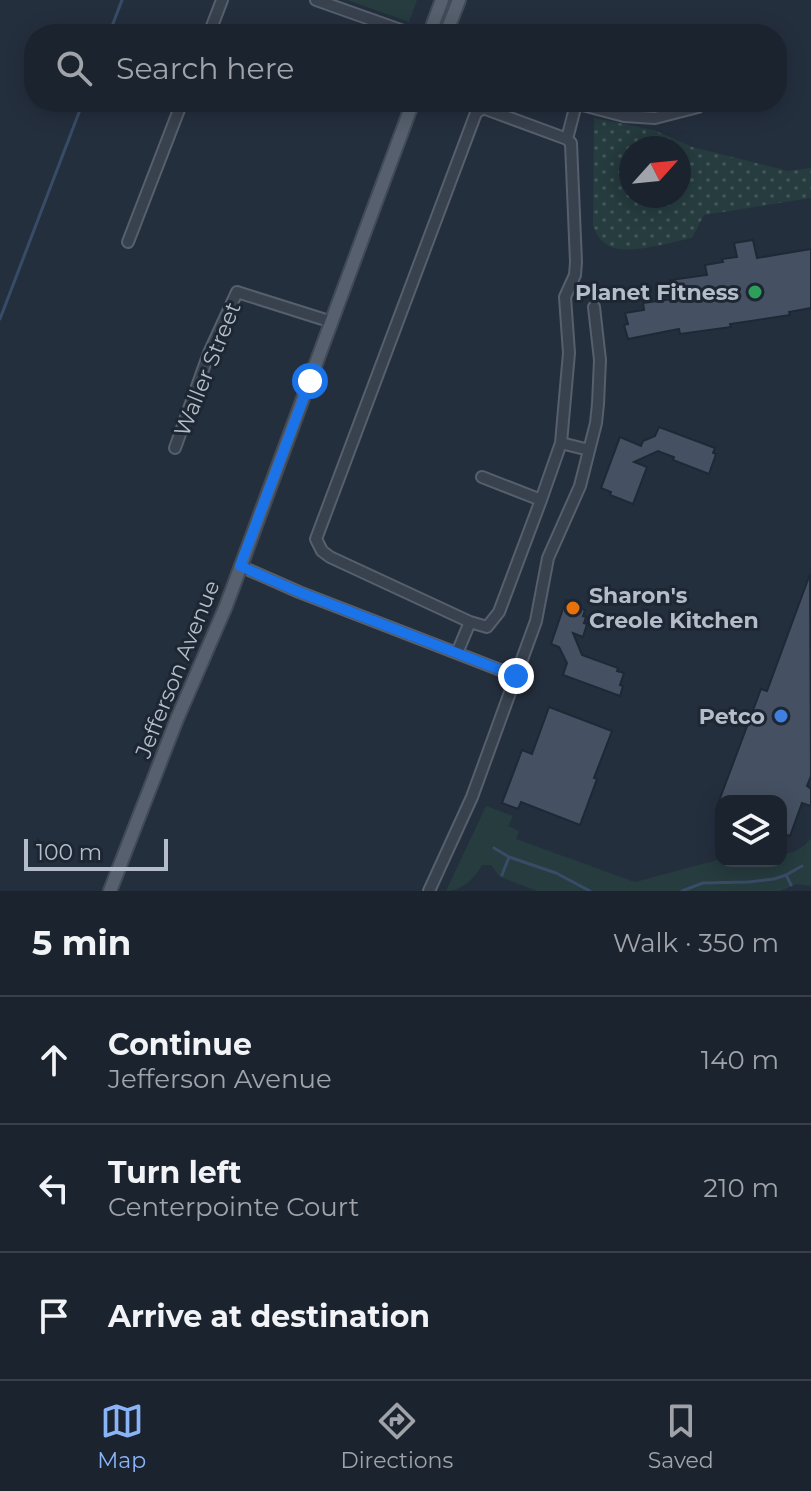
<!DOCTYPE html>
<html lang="en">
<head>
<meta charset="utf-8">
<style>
	body { margin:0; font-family:Montserrat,sans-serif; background:#242b36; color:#f1f3f6 }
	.controls { position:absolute; right:24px; bottom:24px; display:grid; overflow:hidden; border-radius:16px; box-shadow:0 4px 20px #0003 }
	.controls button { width:72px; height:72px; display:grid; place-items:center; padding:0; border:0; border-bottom:2px solid #39404a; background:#1b232e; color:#f1f3f6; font:40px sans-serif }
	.compass { position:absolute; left:619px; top:136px; width:72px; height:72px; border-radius:50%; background:#1b232e; box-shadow:0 4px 20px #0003; rotate:63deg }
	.scale { position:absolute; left:24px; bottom:20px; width:144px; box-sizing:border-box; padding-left:8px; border:4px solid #b4bcc9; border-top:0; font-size:22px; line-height:28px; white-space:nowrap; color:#b4bcc9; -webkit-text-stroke:6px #1d2633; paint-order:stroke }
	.stop { position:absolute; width:24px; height:24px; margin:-18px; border:6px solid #1a73e8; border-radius:50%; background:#fff }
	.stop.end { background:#1a73e8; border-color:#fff; box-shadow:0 2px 8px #0008 }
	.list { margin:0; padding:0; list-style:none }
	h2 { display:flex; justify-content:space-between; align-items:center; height:104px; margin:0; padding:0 32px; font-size:34px }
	h2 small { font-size:26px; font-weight:400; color:#a0a4aa }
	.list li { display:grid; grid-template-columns:52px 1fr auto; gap:24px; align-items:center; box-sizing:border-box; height:128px; padding:0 32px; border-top:2px solid #39404a }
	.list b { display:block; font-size:30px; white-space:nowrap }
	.list p { margin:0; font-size:26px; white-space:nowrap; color:#a0a4aa }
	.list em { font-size:26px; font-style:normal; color:#a0a4aa }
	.icon { flex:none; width:44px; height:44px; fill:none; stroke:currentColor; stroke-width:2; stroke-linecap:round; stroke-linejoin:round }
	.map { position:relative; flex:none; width:811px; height:891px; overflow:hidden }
	.search { position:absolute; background:#1b232e; box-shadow:0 4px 20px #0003; left:24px; right:24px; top:24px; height:88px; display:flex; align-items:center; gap:20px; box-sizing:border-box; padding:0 28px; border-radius:32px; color:#a0a4aa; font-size:30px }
	.sheet { height:488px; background:#1b232e }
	nav { display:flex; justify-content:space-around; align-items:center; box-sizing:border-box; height:112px; border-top:2px solid #39404a; background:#1b232e; font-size:22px; color:#a0a4aa }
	nav a { display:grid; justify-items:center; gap:4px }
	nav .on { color:#8ab4f8 }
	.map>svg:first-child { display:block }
</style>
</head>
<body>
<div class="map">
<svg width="811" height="891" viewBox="0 0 811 891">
	<defs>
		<pattern id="grass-dots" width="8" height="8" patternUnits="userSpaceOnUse" patternTransform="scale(2)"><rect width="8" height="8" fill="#263c3f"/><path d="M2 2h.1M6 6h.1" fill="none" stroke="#435659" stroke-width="1.8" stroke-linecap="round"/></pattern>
	</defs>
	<rect width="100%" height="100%" fill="#242f3e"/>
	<!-- grass -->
	<path fill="url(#grass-dots)" fill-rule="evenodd" d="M594,118L654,130L692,147L788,171L811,168V198L704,215L692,238C671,242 627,256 609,246C600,242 597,234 593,226ZM679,148V196H631V148Z"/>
	<!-- green -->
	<path fill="#263c3f" d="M347,0H417L409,22Z
		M486,806L513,816L508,826L519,831L516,839L635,882L721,859V861H781V855C795,852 802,849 811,838V884L810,886L796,884L780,891H537L500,877L491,865H482C475,878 462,891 446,891Z"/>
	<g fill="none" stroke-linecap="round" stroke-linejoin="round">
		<!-- stream -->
		<path stroke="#394c67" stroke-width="3" d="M109,34L122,0
			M0,319L83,102
			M494,848L509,857L556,873L590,891
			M502,875L509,857
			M791,885L786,875L802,866
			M682,891L703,883L748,882L774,879L786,875"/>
	</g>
	<!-- building -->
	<path fill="#455162" stroke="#1f2835" stroke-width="2" d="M753,240L757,258L811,249V308L789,312L790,315L730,324L731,327L680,334L679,329L628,339L624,325L628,324L625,313L644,310L643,303L673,299L670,280L707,275L705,265L723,262L722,259L737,257L734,243Z
		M659,427L715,448L713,453L716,454L709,474L673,460L674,457L658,451L634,462L647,467L633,504L610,495L611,492L601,488L620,437L641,446L643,441L655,436Z
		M810,574L811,776L807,786L811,789V806L802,803L790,836L781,833V801H719L761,689L767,691Z
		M566,600L581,605L580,608L585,610L583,616L586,617L584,623L587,624L583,637L573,633L582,655L618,668L617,671L624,673L620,685L623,686L620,696L563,675L567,663L559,647L551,644Z
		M549,707L612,731L594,778L597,779L580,825L521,802L518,809L502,803L522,750L532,754Z"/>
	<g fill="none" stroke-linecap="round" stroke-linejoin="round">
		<defs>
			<path id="minor" d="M316,0L412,34
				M209,34L222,0
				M571,102L624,116L655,118L698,107
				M567,139L576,104
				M128,242L182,102
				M561,443L589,450
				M175,448L209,353L237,292L332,322
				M240,566L299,592L516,676
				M470,622L330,557L322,551L316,539L476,113L483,108L567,139L571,143L576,262L575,275L565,297L569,353L561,443L541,500
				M457,653L470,622L487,627L499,612L541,500L482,477
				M429,891L472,797L536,621L548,558L580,486L596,423L598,404L600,360L594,307"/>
			<path id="major" d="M434,34L433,24L442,0
				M443,34L447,31L459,0
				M110,891L177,719L226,606L413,102"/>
		</defs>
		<!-- minor casing -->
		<use href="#minor" stroke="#565f6c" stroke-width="14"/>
		<!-- major casing -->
		<use href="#major" stroke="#414a57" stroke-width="16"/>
		<!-- minor -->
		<use href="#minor" stroke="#38414e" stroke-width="10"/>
		<!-- major -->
		<use href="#major" stroke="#56606e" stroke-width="12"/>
	</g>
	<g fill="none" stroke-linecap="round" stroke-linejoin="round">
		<!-- route -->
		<path stroke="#1a73e8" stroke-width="10" d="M310,381L240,566L299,592L516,676"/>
	</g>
	<!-- markers -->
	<circle fill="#2e9e5b" stroke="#1d2633" stroke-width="3" cx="755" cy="292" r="8"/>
	<circle fill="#e8710a" stroke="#1d2633" stroke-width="3" cx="573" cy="608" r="8"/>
	<circle fill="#3f7fe0" stroke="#1d2633" stroke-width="3" cx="781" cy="716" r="8"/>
	<g text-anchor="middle" stroke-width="6" stroke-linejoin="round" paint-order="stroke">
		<!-- poi labels -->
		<g font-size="22" font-weight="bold" fill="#b4bcc9" stroke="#1d2633" text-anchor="end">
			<text x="739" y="300">Planet Fitness</text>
			<text x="589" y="603" text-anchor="start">Sharon's<tspan x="589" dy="25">Creole Kitchen</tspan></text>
			<text x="765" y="724">Petco</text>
		</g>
		<!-- street labels -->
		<g font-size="22" fill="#b4bcc9" stroke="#1d2633">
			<text transform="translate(207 369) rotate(-68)" y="8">Waller Street</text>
			<text transform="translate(177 669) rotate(-68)" y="8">Jefferson Avenue</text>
		</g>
	</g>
</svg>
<div class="controls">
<button><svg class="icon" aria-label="layers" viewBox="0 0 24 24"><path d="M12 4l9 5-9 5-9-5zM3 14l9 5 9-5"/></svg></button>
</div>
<svg class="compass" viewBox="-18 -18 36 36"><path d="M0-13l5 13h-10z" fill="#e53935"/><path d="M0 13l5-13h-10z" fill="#a0a4aa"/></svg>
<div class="scale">100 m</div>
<div class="stop" style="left:310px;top:381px"></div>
<div class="stop end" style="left:516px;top:676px"></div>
<div class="search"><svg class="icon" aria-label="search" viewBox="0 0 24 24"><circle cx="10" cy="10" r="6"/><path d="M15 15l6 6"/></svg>Search here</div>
</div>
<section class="sheet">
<h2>5 min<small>Walk · 350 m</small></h2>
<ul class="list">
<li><svg class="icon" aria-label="ahead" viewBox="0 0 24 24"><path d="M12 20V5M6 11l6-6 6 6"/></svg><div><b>Continue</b><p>Jefferson Avenue</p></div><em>140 m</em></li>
<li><svg class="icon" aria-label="left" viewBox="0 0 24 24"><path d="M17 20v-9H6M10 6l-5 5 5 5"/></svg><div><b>Turn left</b><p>Centerpointe Court</p></div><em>210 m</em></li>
<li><svg class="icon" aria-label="arrive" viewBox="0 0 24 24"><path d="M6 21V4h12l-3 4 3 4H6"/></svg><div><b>Arrive at destination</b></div></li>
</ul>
</section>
<nav>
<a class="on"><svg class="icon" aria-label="map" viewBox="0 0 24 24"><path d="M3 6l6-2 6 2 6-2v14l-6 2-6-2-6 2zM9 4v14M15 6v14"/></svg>Map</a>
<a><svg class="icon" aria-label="directions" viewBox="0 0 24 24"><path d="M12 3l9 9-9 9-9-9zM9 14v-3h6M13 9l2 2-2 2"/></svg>Directions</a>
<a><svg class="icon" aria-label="saved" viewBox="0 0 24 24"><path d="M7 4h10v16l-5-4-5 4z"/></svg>Saved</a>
</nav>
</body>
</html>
